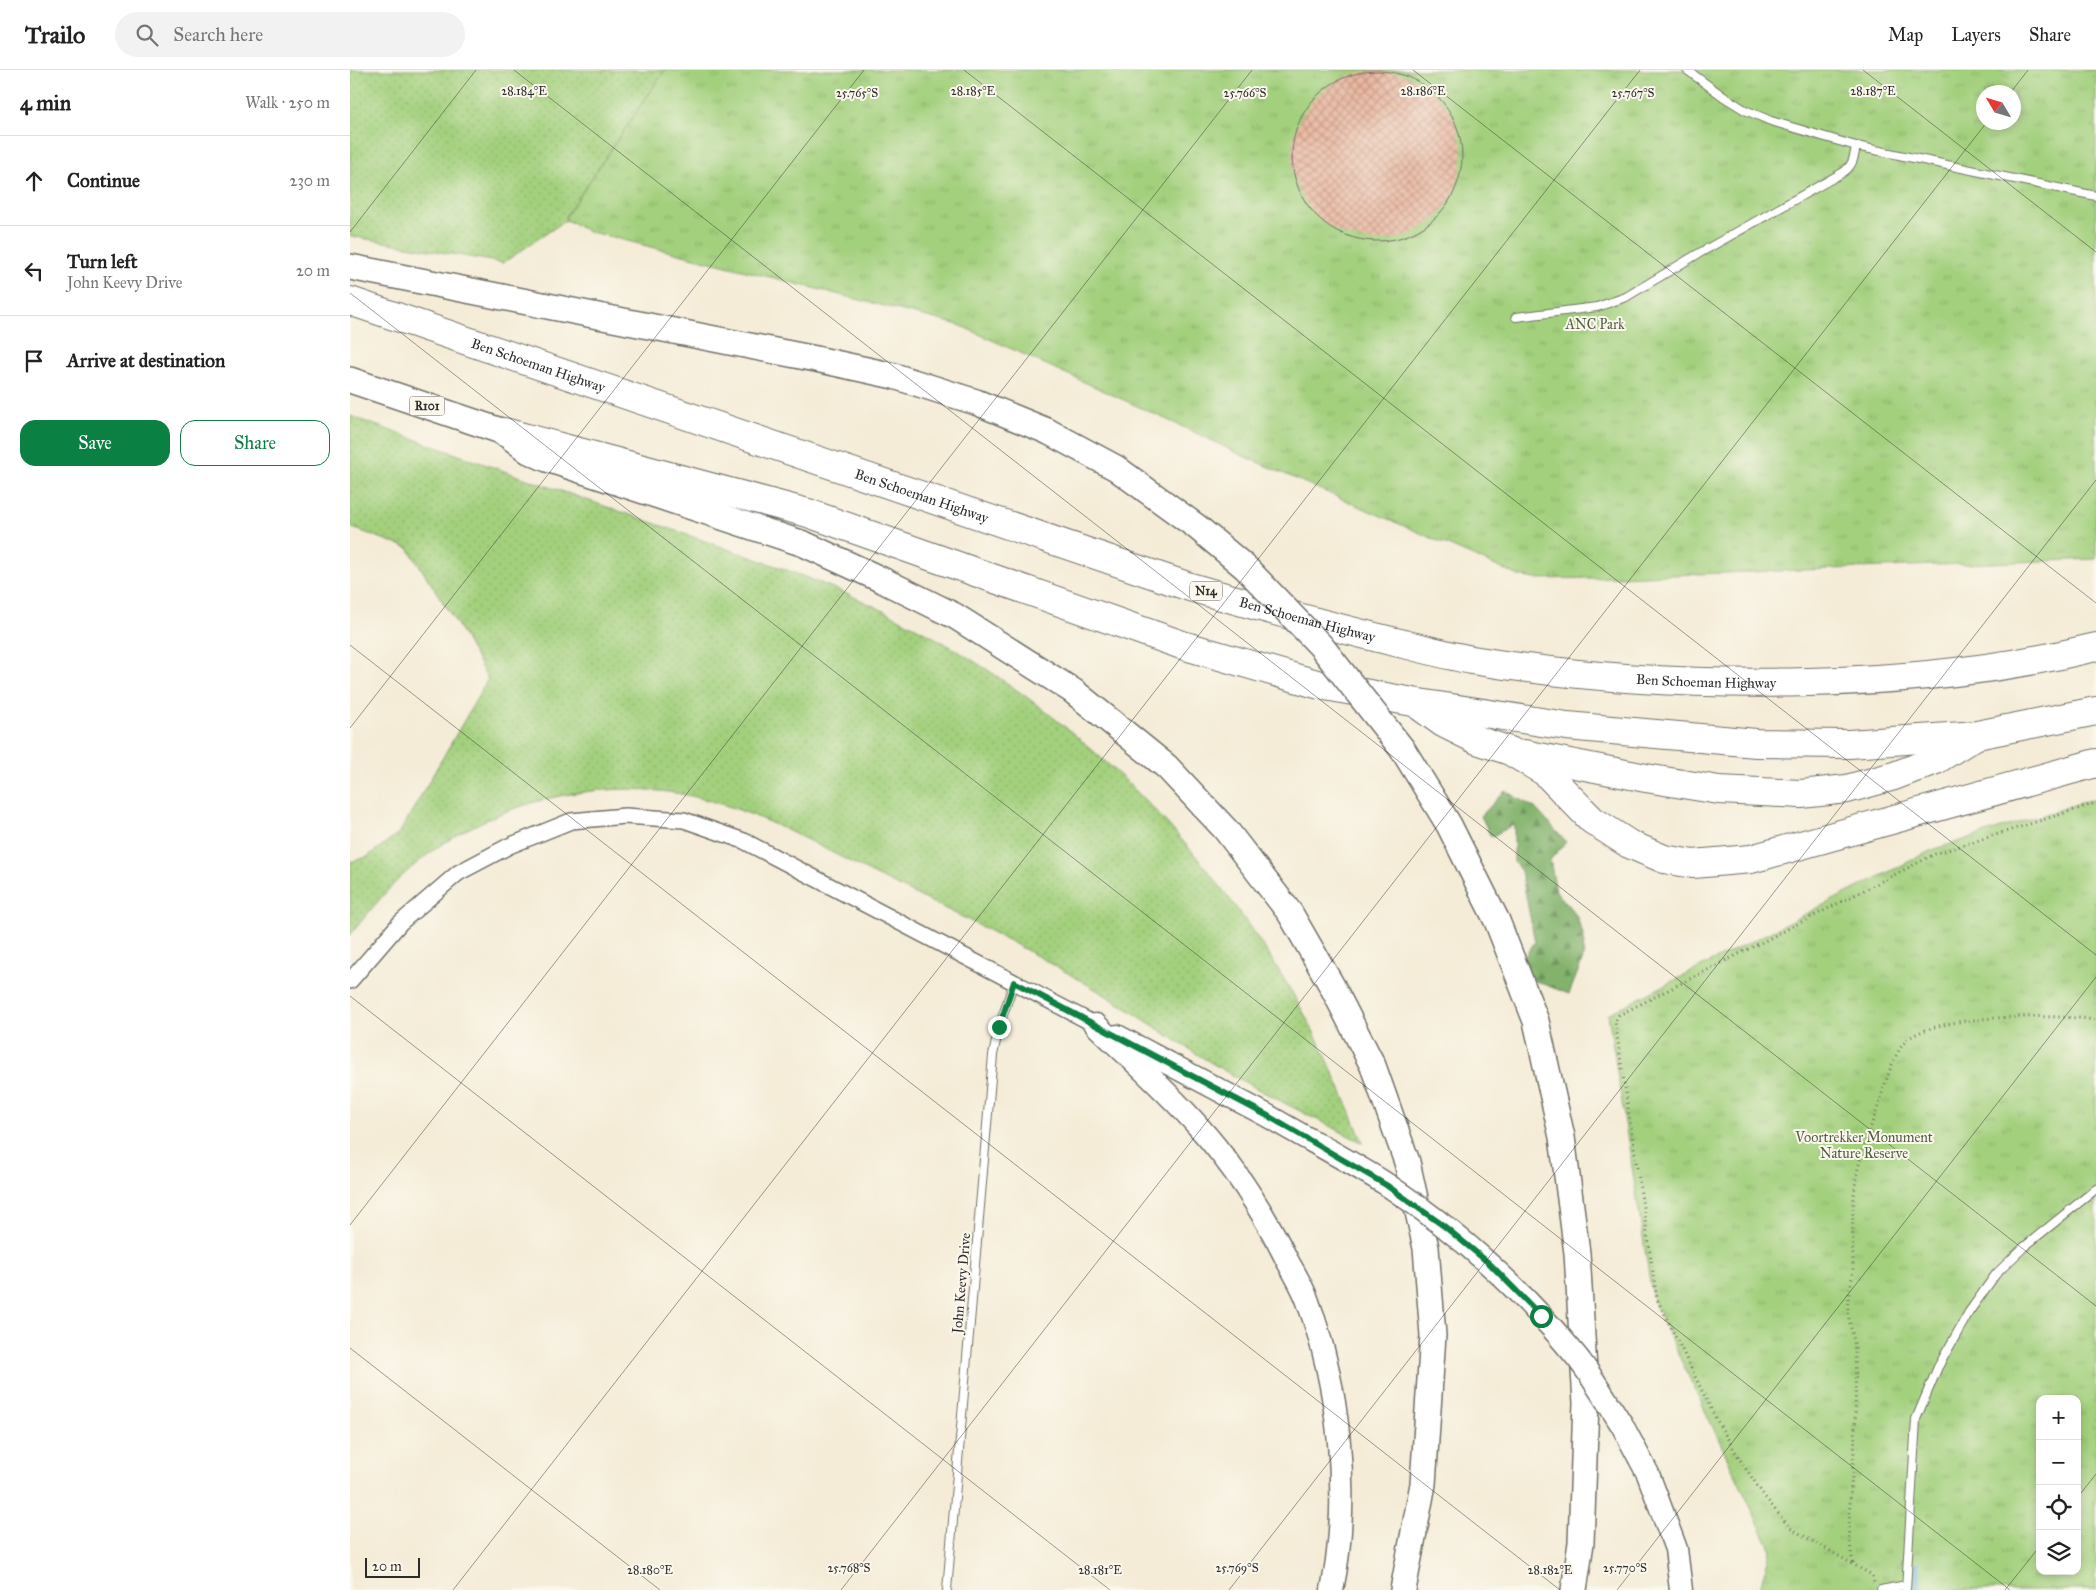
<!DOCTYPE html>
<html lang="en">
<head>
<meta charset="utf-8">
<style>
	body { margin:0; font-family:"IM FELL Great Primer",serif; background:#f2f2f2; color:#222 }
	.controls { position:absolute; right:15px; bottom:15px; display:grid; overflow:hidden; border-radius:10px; box-shadow:0 2px 8px #0003 }
	.controls button { width:45px; height:45px; display:grid; place-items:center; padding:0; border:0; border-bottom:1px solid #e0e0e0; background:#fff; color:#222; font:25px sans-serif }
	.compass { position:absolute; left:1626px; top:15px; width:45px; height:45px; border-radius:50%; background:#fff; box-shadow:0 2px 8px #0003; rotate:308deg }
	.scale { position:absolute; left:15px; bottom:12px; width:55px; box-sizing:border-box; padding-left:5px; border:2px solid #2b2b2b; border-top:0; font-size:14px; line-height:18px; white-space:nowrap; color:#2b2b2b; -webkit-text-stroke:4px #fbf7ec; paint-order:stroke }
	.stop { position:absolute; width:15px; height:15px; margin:-11px; border:4px solid #0b8043; border-radius:50%; background:#fff }
	.stop.end { background:#0b8043; border-color:#fff; box-shadow:0 1px 5px #0008 }
	.list { margin:0; padding:0; list-style:none }
	h2 { display:flex; justify-content:space-between; align-items:center; height:65px; margin:0; padding:0 20px; font-size:21px }
	h2 small { font-size:16px; font-weight:400; color:#767676 }
	.list li { display:grid; grid-template-columns:32px 1fr auto; gap:15px; align-items:center; box-sizing:border-box; height:90px; padding:0 20px; border-top:1px solid #e0e0e0 }
	.list b { display:block; font-size:19px; white-space:nowrap }
	.list p { margin:0; font-size:16px; white-space:nowrap; color:#767676 }
	.list em { font-size:16px; font-style:normal; color:#767676 }
	.actions { display:flex; gap:10px; padding:15px 20px }
	.actions a { flex:1; padding:11px 0; border:1px solid #0b8043; border-radius:15px; text-align:center; font-size:18px; color:#0b8043 }
	.actions .main { background:#0b8043; color:#fff }
	.icon { flex:none; width:28px; height:28px; fill:none; stroke:currentColor; stroke-width:2; stroke-linecap:round; stroke-linejoin:round }
	.map { position:relative; flex:none; width:1746px; height:1520px; overflow:hidden }
	header { display:flex; align-items:center; gap:30px; box-sizing:border-box; height:70px; padding:0 25px; background:#fff; border-bottom:1px solid #e0e0e0 }
	header strong { font-size:24px }
	nav { display:flex; gap:28px; margin-inline-start:auto; font-size:18px }
	.search { width:350px; height:45px; background:#f2f2f2; display:flex; align-items:center; gap:12px; box-sizing:border-box; padding:0 18px; border-radius:28px; color:#767676; font-size:19px }
	main { display:flex }
	aside { flex:1; background:#fff }
	.map>svg:first-child { display:block }
</style>
</head>
<body>
<header>
<strong>Trailo</strong>
<div class="search"><svg class="icon" aria-label="search" viewBox="0 0 24 24"><circle cx="10" cy="10" r="6"/><path d="M15 15l6 6"/></svg>Search here</div>
<nav><a>Map</a><a>Layers</a><a>Share</a></nav>
</header>
<main>
<aside>
<h2>4 min<small>Walk · 250 m</small></h2>
<ul class="list">
<li><svg class="icon" aria-label="ahead" viewBox="0 0 24 24"><path d="M12 20V5M6 11l6-6 6 6"/></svg><div><b>Continue</b></div><em>230 m</em></li>
<li><svg class="icon" aria-label="left" viewBox="0 0 24 24"><path d="M17 20v-9H6M10 6l-5 5 5 5"/></svg><div><b>Turn left</b><p>John Keevy Drive</p></div><em>20 m</em></li>
<li><svg class="icon" aria-label="arrive" viewBox="0 0 24 24"><path d="M6 21V4h12l-3 4 3 4H6"/></svg><div><b>Arrive at destination</b></div></li>
</ul>
<div class="actions"><a class="main">Save</a><a>Share</a></div>
</aside>
<div class="map">
<svg width="1746" height="1520" viewBox="0 0 1746 1520">
	<defs>
		<pattern id="grass-dots" width="8" height="8" patternUnits="userSpaceOnUse" patternTransform="scale(1.25)"><rect width="8" height="8" fill="#a3d07d"/><path d="M2 2h.1M6 6h.1" fill="none" stroke="#8cb36c" stroke-width="1.8" stroke-linecap="round"/></pattern>
		<pattern id="forest-firs" width="22" height="20" patternUnits="userSpaceOnUse" patternTransform="scale(1.25)"><rect width="22" height="20" fill="#82b26c"/><path d="M5 1l3.5 6h-7zM16 11l3.5 6h-7z" fill="#6b9159"/></pattern>
		<pattern id="park-tufts" width="24" height="20" patternUnits="userSpaceOnUse" patternTransform="scale(1.25)"><rect width="24" height="20" fill="#a3d07d"/><path d="M3 7l-1-3M5 7V3M7 7l1-3M15 17l-1-3M17 17v-4M19 17l1-3" fill="none" stroke="#8cb36c"/></pattern>
		<pattern id="building-cross-hatch" width="8" height="8" patternUnits="userSpaceOnUse" patternTransform="scale(1.25)"><rect width="8" height="8" fill="#eab7a0"/><path d="M0 0l8 8M0 8l8-8" fill="none" stroke="#be9583"/></pattern>
	</defs>
	<rect width="100%" height="100%" fill="#fbf7ec"/>
	<filter id="ink" filterUnits="userSpaceOnUse"><feTurbulence type="fractalNoise" baseFrequency=".02" numOctaves="2"/><feDisplacementMap in="SourceGraphic" scale="10" xChannelSelector="R" yChannelSelector="G"/><feConvolveMatrix kernelMatrix="1 2 1 2 8 2 1 2 1" color-interpolation-filters="sRGB"/></filter>
	<filter id="wash" filterUnits="userSpaceOnUse"><feTurbulence type="fractalNoise" baseFrequency=".0096" numOctaves="4" result="noise"/><feDisplacementMap in="SourceGraphic" scale="20" xChannelSelector="R" yChannelSelector="G"/><feGaussianBlur stdDeviation="1.12" result="paint"/><feColorMatrix in="noise" values="0 0 0 0 0 0 0 0 0 0 0 0 0 0 0 0 0 1.4 0 .05"/><feComposite in="paint" operator="in"/></filter>
	<g filter="url(#wash)">
		<rect width="100%" height="100%" fill="#f4ecd7"/>
		<!-- grass -->
		<path fill="url(#grass-dots)" stroke="#677e54" d="M0,0H315L216,146V150L153,193L0,166Z
			M0,346C105,384 210,421 315,457C393,485 472,509 546,547C715,632 853,768 947,931C973,976 994,1025 1013,1073C967,1049 920,1027 875,1001C838,980 804,955 768,933C739,915 708,897 678,881C629,854 578,831 528,806C454,769 382,725 298,720C208,714 114,746 49,809C31,826 16,846 0,865V792L17,787L50,762L138,609L107,554L58,478L0,457Z"/>
		<!-- forest -->
		<path fill="url(#forest-firs)" stroke="#566e4c" d="M1155,721L1185,738L1216,772L1200,790L1206,821L1226,845L1234,867L1233,889L1219,924L1183,910L1169,894L1185,872L1171,801L1164,792V754L1141,767L1131,746Z"/>
		<!-- park -->
		<path fill="url(#park-tufts)" stroke="#677e54" fill-rule="evenodd" d="M315,0H1746V489L1241,508L1184,509L1169,506L891,385L844,362L609,255L238,161L216,150V146ZM1634,22H1664V52H1634Z
			M1746,728V1520H1409L1421,1480L1303,1231L1258,944L1582,780ZM1690,1329H1727V1501H1690Z"/>
		<g fill="none" stroke-linecap="round" stroke-linejoin="round">
			<!-- stream -->
			<path stroke="#6bb5e4" stroke-width="5.5" d="M1568,1520V1494"/>
		</g>
		<g id="blocks">
			<!-- building -->
			<path fill="url(#building-cross-hatch)" d="M942 86a85 85 0 1 1 170 0a85 85 0 1 1-170 0Z"/>
		</g>
	</g>
	<g filter="url(#ink)">
		<use href="#blocks" fill-opacity="0" stroke="#716f67" stroke-width="1"/>
		<g fill="none" stroke-linecap="round" stroke-linejoin="round">
			<defs>
				<path id="lane" d="M1337,0L1374,27L1395,40L1421,51L1506,76L1746,126
					M1166,247L1247,237L1276,227L1346,185L1492,103C1503,96 1504,88 1506,76
					M597,1520L643,985L649,957L664,912
					M1531,1520L1556,1515
					M1556,1520L1566,1349L1588,1297L1619,1242L1646,1204L1674,1177L1746,1119"/>
				<path id="street" d="M0,911L50,853L108,803L159,776L221,751L275,746L334,750L394,771L746,955"/>
				<path id="secondary" d="M746,955C780,988 817,1021 848,1056C885,1097 914,1143 938,1192C945,1204 952,1216 957,1229C990,1318 1001,1427 982,1520
					M767,966L918,1046
					M1272,1355L1298,1404L1326,1479L1331,1520"/>
				<path id="primary" d="M0,197L466,289L544,306L626,332L697,361
					M0,310L154,362L179,381L197,389L454,474L530,509L605,546L723,621L817,697L876,760L940,843L982,916L1023,996L1057,1092L1076,1178L1083,1265L1073,1414L1053,1520
					M1053,680L1099,755L1147,851L1186,951L1212,1067L1227,1183L1236,1333L1231,1473L1224,1520"/>
				<g id="highway">
					<path id="s1" d="M0,231L840,517C913,538 985,558 1058,575C1079,580 1100,586 1122,590C1232,608 1345,615 1458,612C1554,610 1652,600 1746,577"/>
					<path d="M154,362L458,443L832,575L970,615L1063,632L1217,656L1406,673L1499,674L1627,665L1746,641"/>
					<path d="M1071,637L1093,653L1127,670L1160,681L1195,702L1242,750L1279,774L1314,789L1343,794L1401,789L1746,693"/>
					<path d="M1174,684L1296,708L1369,720L1451,724L1497,719L1544,706L1586,690L1623,667"/>
				</g>
			</defs>
			<!-- lane casing -->
			<use href="#lane" stroke="#716f67" stroke-width="10"/>
			<!-- street casing -->
			<use href="#street" stroke="#716f67" stroke-width="18"/>
			<!-- secondary casing -->
			<use href="#secondary" stroke="#716f67" stroke-width="25"/>
			<!-- primary casing -->
			<use href="#primary" stroke="#716f67" stroke-width="28"/>
			<!-- highway casing -->
			<use href="#highway" stroke="#716f67" stroke-width="30"/>
			<!-- path -->
			<path stroke="#716f67" stroke-width="3" stroke-dasharray="1 4" stroke-linecap="butt" d="M1503,1493C1494,1450 1504,1405 1505,1362C1505,1335 1506,1309 1505,1283C1505,1268 1498,1253 1498,1238C1497,1226 1502,1213 1503,1201C1503,1171 1501,1140 1506,1110C1510,1083 1521,1057 1530,1031C1535,1014 1543,985 1555,972C1582,943 1707,944 1746,950
				M1524,1512L1522,1505L1440,1458L1415,1427L1392,1393L1366,1349L1307,1229L1265,952L1269,945L1585,784L1746,733"/>
			<!-- lane -->
			<use href="#lane" stroke="#fff" stroke-width="8"/>
			<!-- street -->
			<use href="#street" stroke="#fff" stroke-width="15"/>
			<!-- secondary -->
			<use href="#secondary" stroke="#fff" stroke-width="22"/>
			<!-- primary -->
			<use href="#primary" stroke="#fff" stroke-width="25"/>
			<!-- highway -->
			<use href="#highway" stroke="#fff" stroke-width="28"/>
			<defs>
				<path id="secondary-bridge" d="M918,1046C957,1069 998,1090 1036,1114C1107,1161 1172,1220 1226,1286C1243,1307 1257,1332 1272,1355"/>
				<path id="primary-bridge" d="M697,361L766,398L847,457L896,498L971,576L1053,680"/>
			</defs>
			<!-- secondary-bridge casing -->
			<use href="#secondary-bridge" stroke="#716f67" stroke-width="25" stroke-linecap="butt"/>
			<!-- primary-bridge casing -->
			<use href="#primary-bridge" stroke="#716f67" stroke-width="28" stroke-linecap="butt"/>
			<!-- secondary-bridge -->
			<use href="#secondary-bridge" stroke="#fff" stroke-width="22"/>
			<!-- primary-bridge -->
			<use href="#primary-bridge" stroke="#fff" stroke-width="25"/>
		</g>
	</g>
	<g fill="none" stroke-linecap="round" stroke-linejoin="round" filter="url(#ink)">
		<!-- route -->
		<path stroke="#0b8043" stroke-width="6" d="M649,957L664,912L918,1046L1036,1115L1094,1156L1140,1194L1191,1246"/>
	</g>
	<!-- ticks -->
	<path fill="none" stroke="#2b2b2b" stroke-width="1" stroke-opacity="0.45" d="M164,0L1746,1236M614,0L1746,885M1063,0L1746,533M1513,0L1746,182M1661,22L1678,0M0,162L126,0M0,223L1660,1520M0,575L1210,1520M0,658L514,0M0,926L760,1520M0,1155L902,0M0,1278L310,1520M1727,1428L1746,1404M103,1520L1290,0M491,1520L1637,52M879,1520L1746,410M1267,1520L1746,907M1655,1520L1690,1476"/>
	<g text-anchor="middle" stroke-width="4" stroke-linejoin="round" paint-order="stroke">
		<!-- shield labels -->
		<g fill="#fbf7ec" stroke="#696865" stroke-width="1">
			<rect x="59.5" y="326.5" width="35" height="19" rx="4"/>
			<rect x="840" y="511.5" width="32" height="19" rx="4"/>
		</g>
		<g font-size="12" font-weight="bold" fill="#2b2b2b">
			<text x="77" y="340">R101</text>
			<text x="856" y="525">N14</text>
		</g>
		<!-- park labels -->
		<g font-size="14" fill="#4f5d44" stroke="#fbf7ec">
			<text x="1245" y="259">ANC Park</text>
			<text x="1514" y="1072">Voortrekker Monument<tspan x="1514" dy="16">Nature Reserve</tspan></text>
		</g>
		<!-- street labels -->
		<g font-size="14" fill="#2b2b2b" stroke="#fbf7ec">
			<text dy="5" stroke="none"><textPath href="#s1" startOffset="199">Ben Schoeman Highway</textPath></text>
			<text dy="5" stroke="none"><textPath href="#s1" startOffset="604">Ben Schoeman Highway</textPath></text>
			<text dy="5" stroke="none"><textPath href="#s1" startOffset="1009">Ben Schoeman Highway</textPath></text>
			<text dy="5" stroke="none"><textPath href="#s1" startOffset="1414">Ben Schoeman Highway</textPath></text>
			<text transform="translate(611 1213) rotate(-85)" y="5">John Keevy Drive</text>
		</g>
	</g>
	<g font-size="12" text-anchor="middle" fill="#2b2b2b" stroke="#fbf7ec" stroke-width="4" stroke-linejoin="round" paint-order="stroke">
		<text x="174" y="25">28.184°E</text>
		<text x="623" y="25">28.185°E</text>
		<text x="1073" y="25">28.186°E</text>
		<text x="1523" y="25">28.187°E</text>
		<text x="507" y="27">25.765°S</text>
		<text x="895" y="27">25.766°S</text>
		<text x="1283" y="27">25.767°S</text>
		<text x="499" y="1502">25.768°S</text>
		<text x="887" y="1502">25.769°S</text>
		<text x="1275" y="1502">25.770°S</text>
		<text x="300" y="1504">28.180°E</text>
		<text x="750" y="1504">28.181°E</text>
		<text x="1200" y="1504">28.182°E</text>
	</g>
</svg>
<div class="controls">
<button>+</button>
<button>−</button>
<button><svg class="icon" aria-label="locate" viewBox="0 0 24 24"><circle cx="12" cy="12" r="6"/><path d="M12 2v4M12 18v4M2 12h4M18 12h4"/></svg></button>
<button><svg class="icon" aria-label="layers" viewBox="0 0 24 24"><path d="M12 4l9 5-9 5-9-5zM3 14l9 5 9-5"/></svg></button>
</div>
<svg class="compass" viewBox="-18 -18 36 36"><path d="M0-13l5 13h-10z" fill="#e53935"/><path d="M0 13l5-13h-10z" fill="#767676"/></svg>
<div class="scale">20 m</div>
<div class="stop" style="left:1191px;top:1246px"></div>
<div class="stop end" style="left:649px;top:957px"></div>
</div>
</main>
</body>
</html>
